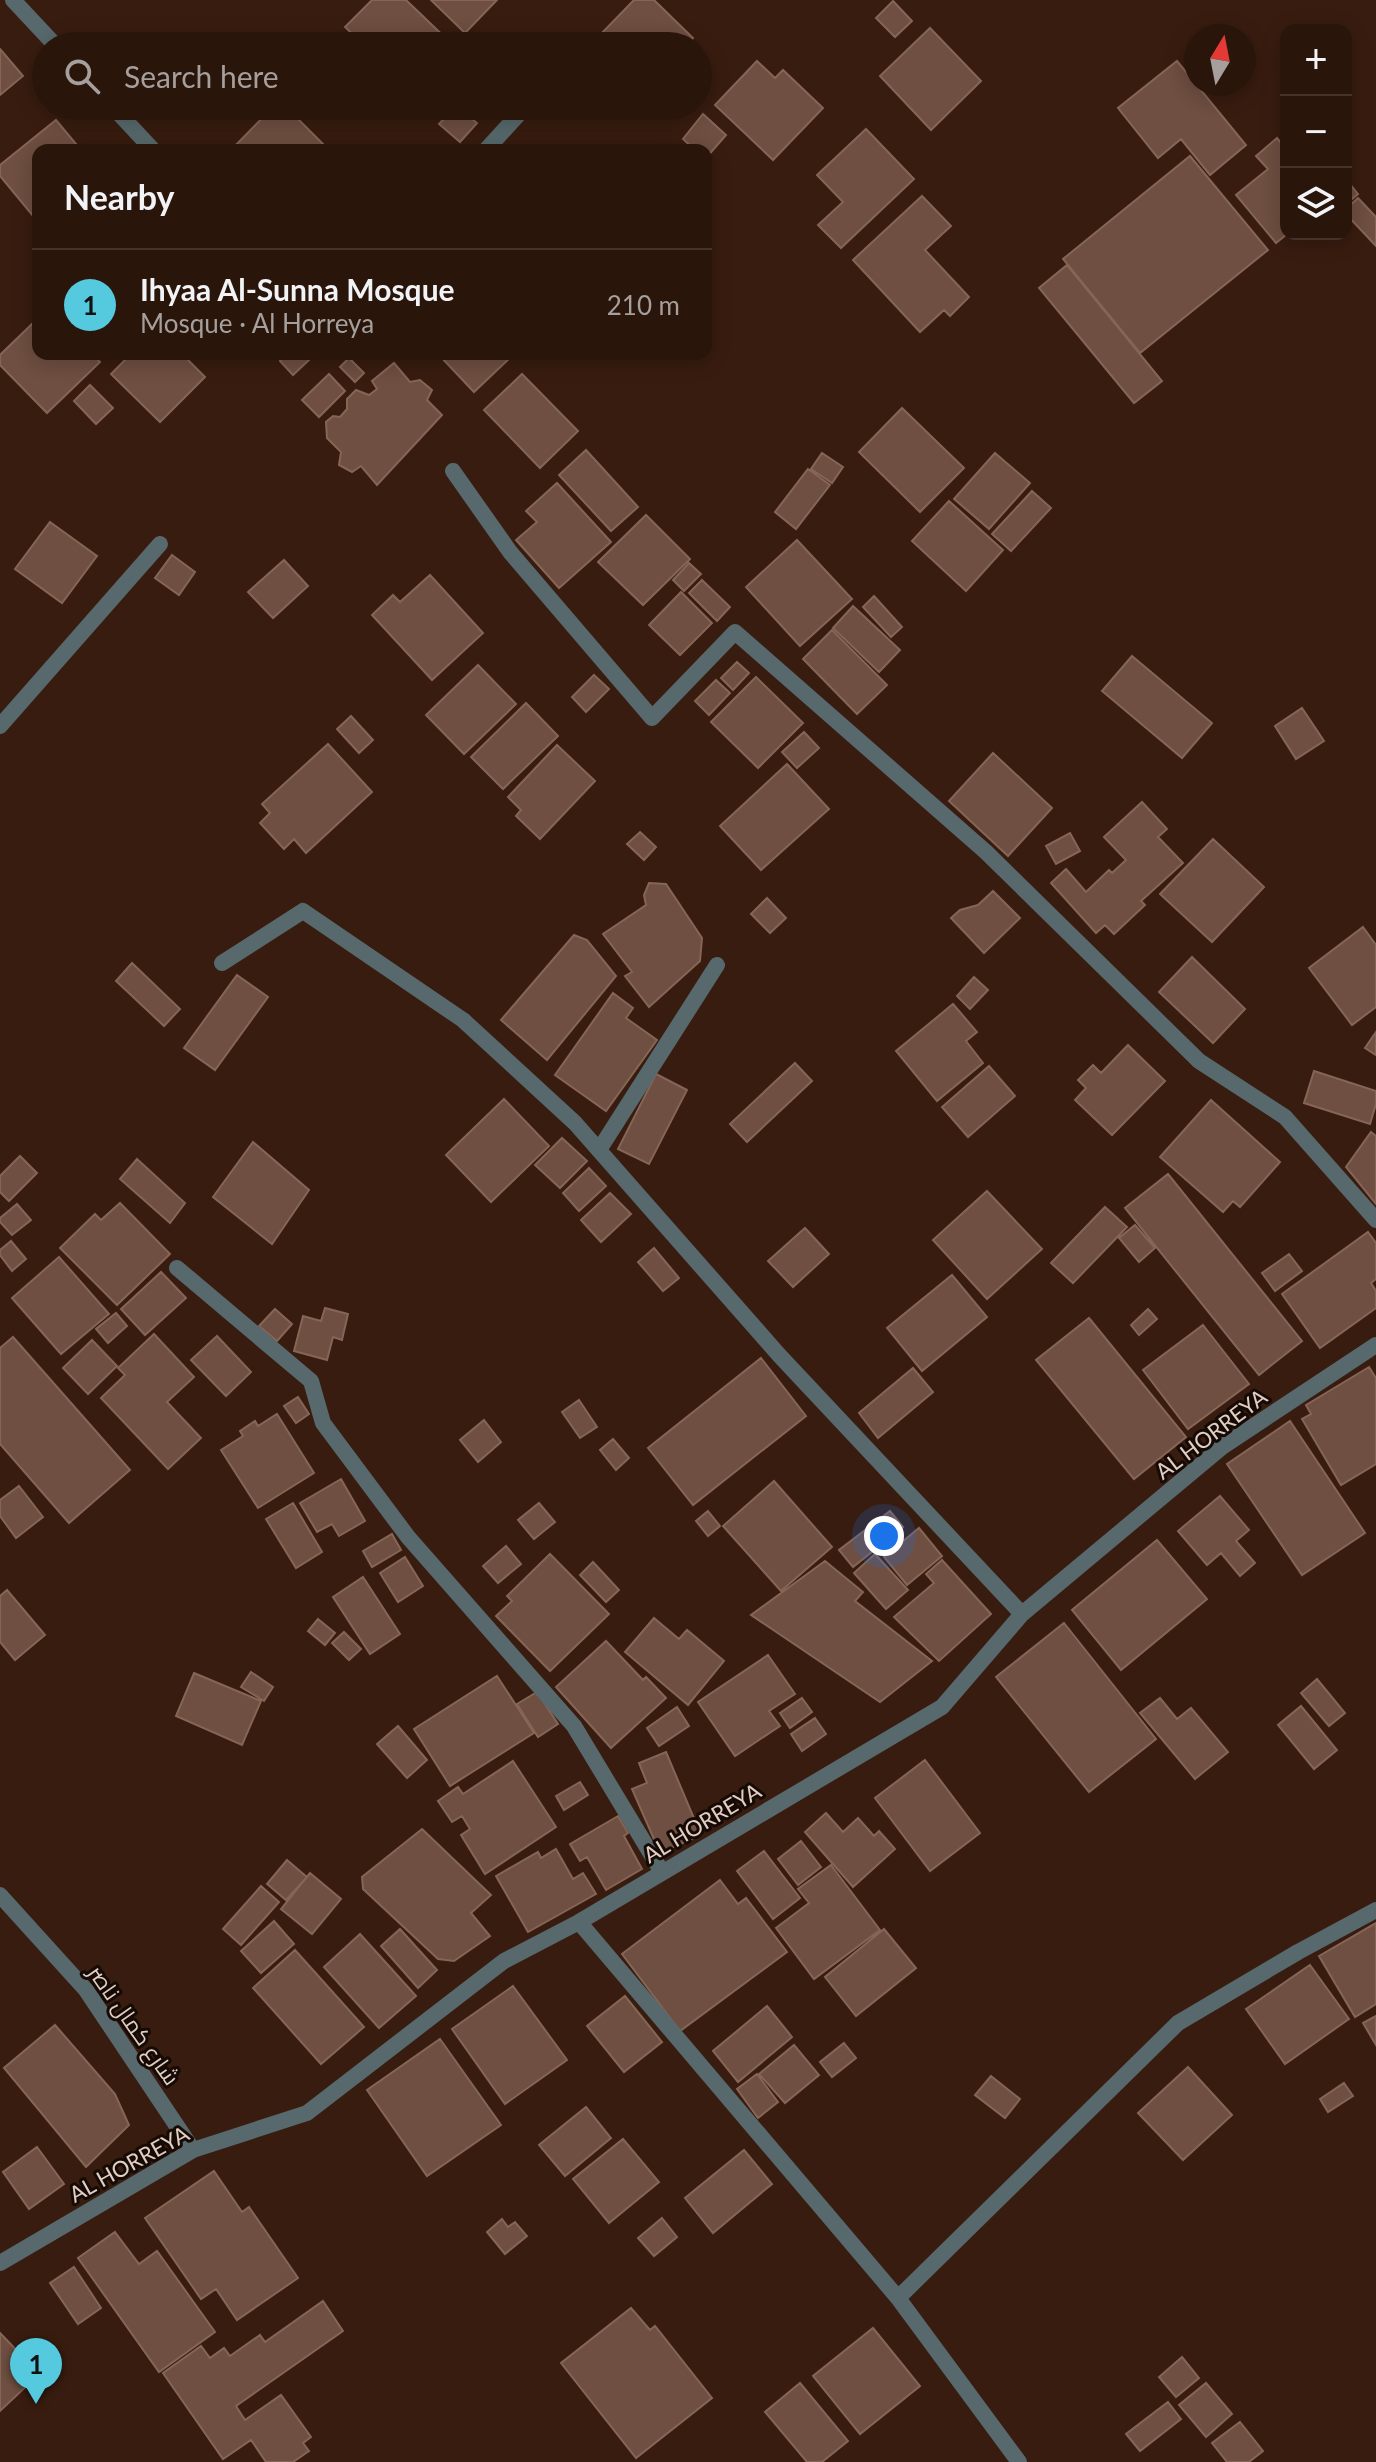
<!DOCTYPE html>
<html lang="en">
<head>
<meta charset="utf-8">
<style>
	body { margin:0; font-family:Lato,Cairo,sans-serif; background:#321e14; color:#f1f3f6 }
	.controls { position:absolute; right:24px; top:24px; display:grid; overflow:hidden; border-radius:16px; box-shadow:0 4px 20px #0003 }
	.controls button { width:72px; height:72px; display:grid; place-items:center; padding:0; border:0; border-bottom:2px solid #46342c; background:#2a150b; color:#f1f3f6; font:40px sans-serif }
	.compass { position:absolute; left:1184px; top:24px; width:72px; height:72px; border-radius:50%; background:#2a150b; box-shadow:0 4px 20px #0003; rotate:10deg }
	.you { position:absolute; left:884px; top:1536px; width:28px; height:28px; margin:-20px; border:6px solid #fff; border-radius:50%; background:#1a73e8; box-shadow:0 0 0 12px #1a73e833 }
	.badge { display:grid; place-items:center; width:52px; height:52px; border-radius:50%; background:#55cadf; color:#111; font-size:26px; font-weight:700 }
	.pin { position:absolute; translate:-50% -66px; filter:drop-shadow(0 2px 4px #0008) }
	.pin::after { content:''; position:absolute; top:42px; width:28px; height:24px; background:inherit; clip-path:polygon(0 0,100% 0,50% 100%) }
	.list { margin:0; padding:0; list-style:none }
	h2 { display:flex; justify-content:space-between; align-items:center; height:104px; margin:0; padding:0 32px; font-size:34px }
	h2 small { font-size:26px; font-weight:400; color:#a59f9d }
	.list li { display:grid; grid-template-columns:52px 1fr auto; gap:24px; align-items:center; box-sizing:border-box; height:112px; padding:0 32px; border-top:2px solid #46342c }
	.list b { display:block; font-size:30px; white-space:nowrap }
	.list p { margin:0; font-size:26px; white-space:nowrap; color:#a59f9d }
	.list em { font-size:26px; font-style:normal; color:#a59f9d }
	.icon { flex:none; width:44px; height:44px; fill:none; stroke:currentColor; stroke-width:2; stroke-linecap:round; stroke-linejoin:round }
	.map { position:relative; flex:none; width:1376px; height:2462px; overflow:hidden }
	.search { position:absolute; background:#2a150b; box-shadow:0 4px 20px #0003; left:32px; top:32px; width:680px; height:88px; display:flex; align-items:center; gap:20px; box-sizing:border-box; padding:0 28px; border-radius:44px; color:#a59f9d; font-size:30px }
	.panel { position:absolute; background:#2a150b; box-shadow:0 4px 20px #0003; left:32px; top:144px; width:680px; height:216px; border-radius:16px }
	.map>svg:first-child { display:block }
</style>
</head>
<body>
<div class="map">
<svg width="1376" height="2462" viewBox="0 0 1376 2462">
	<rect width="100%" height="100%" fill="#381c0f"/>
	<!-- building -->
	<path fill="#6e4f41" stroke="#866556" stroke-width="2" d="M372,0H406L454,46H365L345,27Z
		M431,0H497L465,33Z
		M634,0H654L693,38L685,46H598L594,41Z
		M893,1L912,21L895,37L876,18Z
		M930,28L981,81L931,130L880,76Z
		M0,49L23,76L0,95Z
		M757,61L775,78L783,70L823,108L773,160L715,105Z
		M1177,61L1246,145L1210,175L1181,139L1158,158L1118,108Z
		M274,106H285L325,146L321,150H231Z
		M456,106L477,123L460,142L439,124Z
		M703,114L726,135L706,158V150H695L683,139Z
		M56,120L81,150H38V222L0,176V165Z
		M866,129L914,179L841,248L818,225L843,202L817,175Z
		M1277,138L1286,149L1287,234L1276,243L1236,195L1268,169L1256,156Z
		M1190,156L1268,250L1140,353L1063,259Z
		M1346,179L1358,194L1346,204Z
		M922,196L951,226L925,250L969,297L950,316L944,310L920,332L853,260Z
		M1358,198L1376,217V246L1346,214V209Z
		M1067,265L1162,381L1134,403L1039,288Z
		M38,318V354H92L100,362L47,413L0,365V355Z
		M131,354H194L188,360L205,377L160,422L111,374Z
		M287,354H305L310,359L293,375L280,361Z
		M438,354H508L511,357L474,392Z
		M349,358L364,373L355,382L340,367Z
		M394,363L410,382L420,380L432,390L427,400L442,415L377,485L361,466L352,472L339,465L341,452L327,438L326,422L333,416L340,417L347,409V399L356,390L369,395L377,389L372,381Z
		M329,374L345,391L319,417L302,400Z
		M522,374L578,431L540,468L484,410Z
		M90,385L113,408L96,424L74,401Z
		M902,408L964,468L920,512L859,452Z
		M586,450L638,507L611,531L559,475Z
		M822,453L843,467L832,483L811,469Z
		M995,453L1030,483L989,529L954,499Z
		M808,469L830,485L796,529L775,512Z
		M557,483L611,542L559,588L516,540L537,522L526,511Z
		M1032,491L1051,508L1011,551L992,534Z
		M949,501L1003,550L966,591L912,541Z
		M646,515L690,559L643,605L598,562Z
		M50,522L97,556L62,603L15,569Z
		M797,540L852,599L800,646L746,587Z
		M172,555L195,572L179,595L155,578Z
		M284,560L308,586L273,618L248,592Z
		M689,563L701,574L684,591L673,580Z
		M430,575L483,633L432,680L372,615L393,595L400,602Z
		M702,580L730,607L717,621L689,593Z
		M681,592L712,623L680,655L649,625Z
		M874,596L902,627L891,637L863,607Z
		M853,606L900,650L879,672L833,628Z
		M832,630L887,685L857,714L803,659Z
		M1132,656L1212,723L1182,758L1102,691Z
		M737,662L749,673L733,690L721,678Z
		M478,665L516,704L464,754L426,715Z
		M594,675L609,689L586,712L572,697Z
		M756,677L803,723L758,768L711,722Z
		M716,680L730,693L709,715L695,701Z
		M526,703L558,736L503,789L471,757Z
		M1302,708L1324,741L1296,759L1275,726Z
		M351,716L373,740L359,753L337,729Z
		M804,732L819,748L797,768L782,752Z
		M328,744L372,792L306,853L294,839L284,849L260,823L270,813L262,804Z
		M557,745L595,781L540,839L516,816L521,810L508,797Z
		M993,753L1052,808L1008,856L949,801Z
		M787,764L829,809L761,870L720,826Z
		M1142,802L1167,829L1158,837L1183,863L1141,901L1145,905L1114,934L1105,925L1096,933L1051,883L1066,869L1086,892L1109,870L1112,873L1126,860L1104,837Z
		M640,832L656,847L644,860L627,844Z
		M1070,833L1080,851L1056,864L1046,846Z
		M1213,839L1264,887L1212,942L1160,894Z
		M649,883L666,884L702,938L700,961L649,1007L625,976L632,972L603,934L646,905L644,895Z
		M993,891L1020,918L984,953L951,918L960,910L978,905Z
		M767,898L786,918L770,933L751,914Z
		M1363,927L1376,945V1007L1352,1025L1309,968Z
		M574,935L587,940L616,976L547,1060L501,1020Z
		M1192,957L1245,1009L1213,1043L1159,992Z
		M132,963L180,1009L164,1026L116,981Z
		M237,975L268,997L215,1070L184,1048Z
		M974,977L988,990L970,1009L957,996Z
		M613,993L633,1008L626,1018L657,1040L606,1111L555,1075Z
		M953,1004L977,1032L966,1041L983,1063L937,1101L896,1051Z
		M1376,1032V1055L1365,1048Z
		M1128,1045L1165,1081L1112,1135L1075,1100L1086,1088L1078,1080L1093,1065L1101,1073Z
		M795,1063L812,1081L747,1142L730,1124Z
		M989,1066L1015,1096L968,1137L942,1107Z
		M1314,1071L1376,1091V1104L1370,1124L1304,1103Z
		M656,1074L687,1090L649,1164L618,1149Z
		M504,1099L549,1146L491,1202L446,1155Z
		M1211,1100L1280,1162L1240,1207L1233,1201L1223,1212L1160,1157Z
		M1371,1132L1376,1136V1204L1346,1167Z
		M562,1138L587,1161L560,1188L535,1165Z
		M253,1142L309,1190L272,1244L213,1197Z
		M20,1156L37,1173L9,1201L0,1192V1176Z
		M137,1159L185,1203L170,1223L120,1179Z
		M589,1168L606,1186L579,1211L563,1193Z
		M1168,1174L1302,1341L1259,1375L1125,1208Z
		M987,1191L1042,1249L987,1299L933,1240Z
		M610,1193L631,1214L601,1242L581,1220Z
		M120,1203L170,1254L117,1305L60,1248L95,1214L101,1220Z
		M17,1204L31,1220L12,1235L0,1222V1218Z
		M1105,1207L1127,1227L1073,1283L1051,1263Z
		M1135,1225L1155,1248L1139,1262L1119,1238Z
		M805,1228L829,1254L793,1287L768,1261Z
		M1368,1232L1376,1243V1279L1371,1283L1376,1291V1308L1320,1348L1282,1294Z
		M11,1241L26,1259L12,1271L0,1255V1250Z
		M654,1248L679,1278L663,1291L638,1262Z
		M1289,1254L1302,1271L1275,1291L1262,1273Z
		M59,1257L109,1314L61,1354L12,1298Z
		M161,1272L186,1298L145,1335L121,1309Z
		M952,1275L987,1317L922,1371L887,1328Z
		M325,1308L348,1314L342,1340L333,1337L327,1360L294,1351L303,1316L321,1321Z
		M275,1309L292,1324L277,1341L259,1326Z
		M1148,1309L1157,1319L1139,1335L1131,1325Z
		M116,1313L127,1326L108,1343L96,1329Z
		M1089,1318L1186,1437L1134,1479L1036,1360Z
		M1203,1325L1249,1384L1188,1429L1143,1370Z
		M154,1334L194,1377L167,1402L201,1438L168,1469L101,1398L125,1375L118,1368Z
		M217,1336L251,1372L226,1396L191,1360Z
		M13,1337L130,1470L69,1523L0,1444V1348Z
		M92,1340L117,1366L88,1394L63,1368Z
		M761,1358L806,1416L693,1505L648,1448Z
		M1369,1367L1376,1378V1464L1341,1485L1302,1419L1311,1414L1306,1405Z
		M913,1368L933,1392L878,1438L859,1413Z
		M298,1397L309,1414L296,1423L284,1406Z
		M579,1400L597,1427L580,1438L562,1412Z
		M277,1414L314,1473L258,1508L221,1450L243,1436L240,1431L255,1421L258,1426Z
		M484,1420L501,1442L478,1462L460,1440Z
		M1290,1421L1365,1533L1302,1575L1227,1464Z
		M613,1439L629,1458L616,1470L600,1450Z
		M341,1479L365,1521L339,1536L332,1524L317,1532L300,1503Z
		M774,1481L832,1547L781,1591L723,1526Z
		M19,1486L43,1517L16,1538L0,1516V1500Z
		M1220,1496L1249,1530L1236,1541L1255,1563L1240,1576L1221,1553L1207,1565L1178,1531Z
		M293,1503L322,1552L296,1568L266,1519Z
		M539,1503L555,1522L534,1539L518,1520Z
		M708,1511L720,1526L708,1536L696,1521Z
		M890,1511L903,1527L853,1567L839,1550Z
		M919,1528L942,1556L907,1585L884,1557Z
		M392,1534L401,1550L372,1567L363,1551Z
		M1157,1540L1207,1599L1121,1670L1072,1610Z
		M506,1546L521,1564L498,1583L483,1566Z
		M550,1554L609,1614L550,1671L496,1616L512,1601L507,1596Z
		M875,1554L908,1590L886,1609L854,1573Z
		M405,1557L423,1586L398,1602L380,1573Z
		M942,1560L991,1614L939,1661L894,1617L934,1583L926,1574Z
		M825,1561L863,1592L855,1601L932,1661L880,1702L751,1615Z
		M593,1562L619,1590L606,1602L580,1575Z
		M363,1577L400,1634L370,1654L333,1597Z
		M7,1590L45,1635L15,1660L0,1642V1596Z
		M654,1618L679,1639L687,1630L724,1661L688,1705L625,1652Z
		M318,1619L335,1633L325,1645L308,1631Z
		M1064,1623L1156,1739L1089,1792L996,1677Z
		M344,1632L361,1649L349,1660L332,1643Z
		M606,1641L643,1680L646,1677L666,1698L611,1748L556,1687Z
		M768,1655L795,1694L769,1711L780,1726L735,1756L698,1702Z
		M251,1672L273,1687L264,1701L241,1687Z
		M194,1673L261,1701L242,1745L176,1716Z
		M497,1676L534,1733L450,1786L414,1729Z
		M1317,1679L1345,1713L1329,1726L1301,1693Z
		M537,1692L558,1724L538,1737L517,1704Z
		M802,1698L812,1712L790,1728L780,1713Z
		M1160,1698L1177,1719L1191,1708L1228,1752L1195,1779L1140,1713Z
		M1301,1706L1337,1750L1314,1769L1278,1725Z
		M677,1707L689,1726L659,1746L647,1728Z
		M815,1718L826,1734L802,1751L791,1734Z
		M398,1726L427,1760L407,1778L377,1744Z
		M666,1752L701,1835L660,1853L632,1789L647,1783L639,1763Z
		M925,1760L980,1833L930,1871L875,1798Z
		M513,1761L556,1827L485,1874L461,1835L470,1829L462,1816L452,1822L438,1801L458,1787L463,1794Z
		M580,1782L588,1795L564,1810L556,1796Z
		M826,1813L843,1832L858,1818L874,1836L879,1831L895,1849L853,1887L805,1832Z
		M618,1816L628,1833L624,1836L642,1869L606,1890L587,1857L580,1861L570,1844Z
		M422,1829L491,1895L471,1913L490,1936L454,1961L438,1959L363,1889L362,1877Z
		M801,1841L821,1867L798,1885L778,1859Z
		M556,1849L573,1879L583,1873L596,1894L528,1932L496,1876L538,1852L541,1858Z
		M764,1851L800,1898L773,1919L737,1871Z
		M287,1860L307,1877L286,1900L267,1884Z
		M831,1865L880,1930L814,1979L776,1928L809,1903L798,1889Z
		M310,1873L341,1899L312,1934L281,1909Z
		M720,1880L738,1904L746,1898L787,1952L680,2031L622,1954Z
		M261,1886L279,1902L241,1945L223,1929Z
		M274,1921L294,1944L261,1973L241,1951Z
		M1376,1923V2004L1355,2017L1319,1956Z
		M400,1929L437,1970L418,1988L381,1946Z
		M884,1929L916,1968L856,2016L825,1977Z
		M360,1934L416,1996L379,2028L324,1967Z
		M295,1950L364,2027L321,2064L253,1988Z
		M1310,1965L1349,2019L1285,2064L1246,2009Z
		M513,1986L567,2060L505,2104L452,2029Z
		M625,1996L662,2042L624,2072L587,2026Z
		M767,2006L792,2037L738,2082L713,2051Z
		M1376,2016V2045L1363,2023Z
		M55,2025L115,2094L129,2125L86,2167L4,2068Z
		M440,2039L501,2125L427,2176L367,2090Z
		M844,2043L856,2058L832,2077L820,2062Z
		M794,2045L819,2075L785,2103L759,2074Z
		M1188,2067L1232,2115L1183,2160L1138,2113Z
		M757,2074L778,2102L758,2118L737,2089Z
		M991,2076L1020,2099L1005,2118L975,2095Z
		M1344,2083L1353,2096L1328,2112L1320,2099Z
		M586,2107L611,2138L565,2176L539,2145Z
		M623,2139L659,2182L609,2223L573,2179Z
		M37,2147L64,2184L29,2209L3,2172Z
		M744,2150L772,2184L713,2233L685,2198Z
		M214,2171L242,2212L249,2207L298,2278L237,2320L216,2289L201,2299L145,2218Z
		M662,2218L677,2237L654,2256L638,2238Z
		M502,2219L508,2227L515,2222L527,2236L505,2254L487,2232Z
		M115,2232L139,2264L157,2251L215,2332L159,2372L78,2258Z
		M74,2267L101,2308L78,2324L50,2283Z
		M323,2301L343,2331L236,2406L245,2420L281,2395L311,2437L303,2443L309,2451L293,2462H266L251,2440L223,2459L163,2373L201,2346L210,2358L224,2348L230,2356L260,2335L265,2342Z
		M631,2308L650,2330L655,2326L712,2398L636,2458L561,2363Z
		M873,2328L920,2386L860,2434L813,2376Z
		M0,2333L26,2360L20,2366L33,2380L0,2411Z
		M1182,2357L1199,2378L1176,2397L1159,2377Z
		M800,2383L848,2441L822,2462H807L765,2412Z
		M1206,2383L1232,2414L1206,2437L1179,2405Z
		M1168,2402L1181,2419L1140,2451L1126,2434Z
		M1240,2422L1263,2451L1249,2462H1227L1212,2443Z"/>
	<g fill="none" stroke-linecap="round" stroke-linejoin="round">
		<!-- service -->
		<path stroke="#57696c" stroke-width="16" d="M13,0L56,46
			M579,46L582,43
			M112,106L153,150
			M486,150L526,106
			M0,726L160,544
			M599,1150L717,965
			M177,1268L311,1381L323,1423L408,1537L574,1726L662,1872"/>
		<!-- minor -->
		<path stroke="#57696c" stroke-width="16" d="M453,471L510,552L652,718L735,632L986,852L1199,1061L1285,1117L1376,1220
			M222,963L303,911L463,1020L575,1123L779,1355L1022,1614
			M0,1895L86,1990L193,2150
			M579,1922L898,2298L1019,2462
			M0,2263L193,2150L307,2113L504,1961L579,1922L942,1707L1022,1614L1222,1447L1376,1345
			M898,2298L1178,2023L1298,1952L1376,1910"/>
	</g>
	<g text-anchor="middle" stroke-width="6" stroke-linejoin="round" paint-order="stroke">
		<!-- street labels -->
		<g font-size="22" fill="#e1cec5" stroke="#160a05">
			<text transform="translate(1211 1434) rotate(-37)" y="8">AL HORREYA</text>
			<text transform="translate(702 1823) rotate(-31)" y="8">AL HORREYA</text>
			<text transform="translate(134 2025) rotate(55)" y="8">شارع كمال ناصر</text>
			<text transform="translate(129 2164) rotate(-29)" y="8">AL HORREYA</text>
		</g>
	</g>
</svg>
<div class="controls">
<button>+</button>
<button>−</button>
<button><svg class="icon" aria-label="layers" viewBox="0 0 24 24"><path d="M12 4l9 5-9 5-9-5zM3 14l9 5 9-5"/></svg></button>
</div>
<svg class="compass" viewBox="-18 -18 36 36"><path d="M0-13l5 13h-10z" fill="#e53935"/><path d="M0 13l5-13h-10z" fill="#a59f9d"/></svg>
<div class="you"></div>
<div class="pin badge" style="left:36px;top:2404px">1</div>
<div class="search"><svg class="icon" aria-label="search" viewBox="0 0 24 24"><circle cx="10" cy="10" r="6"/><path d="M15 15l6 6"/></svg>Search here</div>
<section class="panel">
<h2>Nearby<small></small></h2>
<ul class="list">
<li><span class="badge">1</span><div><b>Ihyaa Al-Sunna Mosque</b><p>Mosque · Al Horreya</p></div><em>210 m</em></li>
</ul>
</section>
</div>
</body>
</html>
